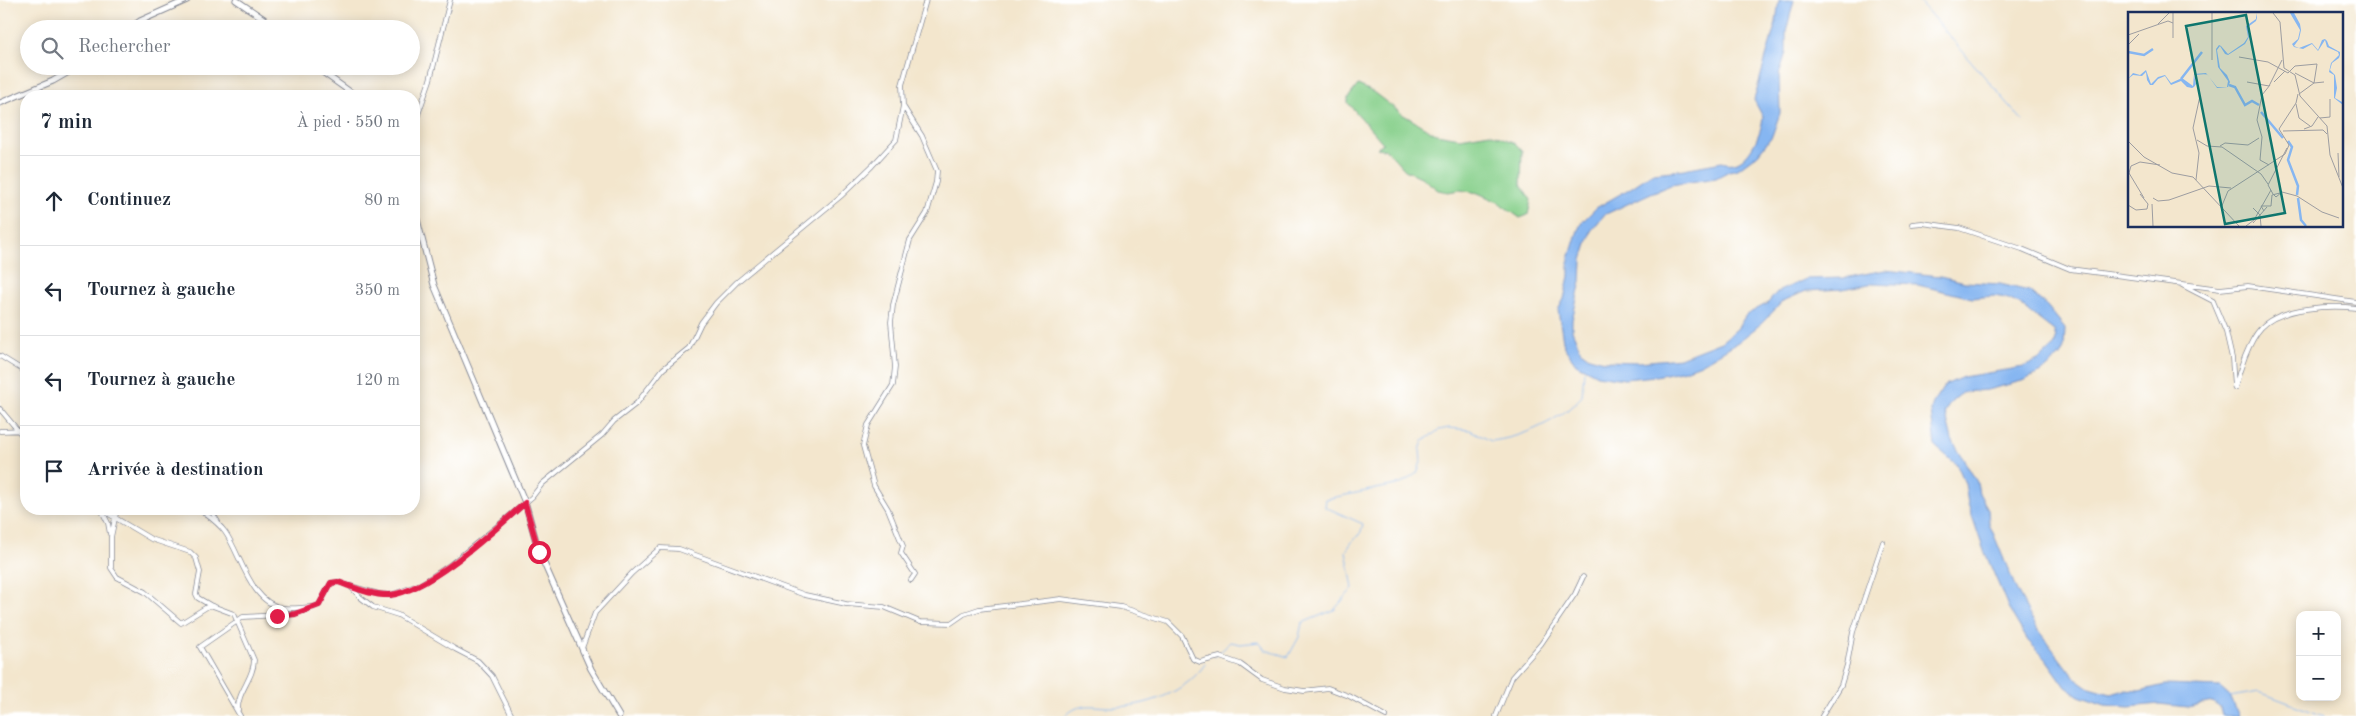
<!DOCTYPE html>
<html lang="fr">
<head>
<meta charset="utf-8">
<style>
	body { margin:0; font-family:"Old Standard TT",serif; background:#f6f6f7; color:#1f2937 }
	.controls { position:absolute; right:15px; bottom:15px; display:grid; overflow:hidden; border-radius:10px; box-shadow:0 2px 12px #0003 }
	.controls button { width:45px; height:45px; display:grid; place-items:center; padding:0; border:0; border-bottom:1px solid #e0e1e3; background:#fff; color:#1f2937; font:25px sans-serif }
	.stop { position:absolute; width:15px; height:15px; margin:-11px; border:4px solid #e11d48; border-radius:50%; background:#fff }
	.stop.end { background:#e11d48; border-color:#fff; box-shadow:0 1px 5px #0008 }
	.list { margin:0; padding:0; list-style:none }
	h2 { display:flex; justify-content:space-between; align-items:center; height:65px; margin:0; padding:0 20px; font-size:21px }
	h2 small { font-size:16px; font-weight:400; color:#747a83 }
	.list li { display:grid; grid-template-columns:32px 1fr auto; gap:15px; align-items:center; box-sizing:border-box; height:90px; padding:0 20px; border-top:1px solid #e0e1e3 }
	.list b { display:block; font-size:19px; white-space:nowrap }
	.list em { font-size:16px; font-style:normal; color:#747a83 }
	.icon { flex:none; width:28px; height:28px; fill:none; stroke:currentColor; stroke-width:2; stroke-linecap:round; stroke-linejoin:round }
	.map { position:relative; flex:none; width:2356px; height:716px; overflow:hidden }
	.search { position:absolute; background:#fff; box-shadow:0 2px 12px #0003; left:20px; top:20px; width:400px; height:55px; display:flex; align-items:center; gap:12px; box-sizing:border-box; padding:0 18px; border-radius:28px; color:#747a83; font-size:19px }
	.panel { position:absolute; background:#fff; box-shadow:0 2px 12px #0003; left:20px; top:90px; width:400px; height:425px; border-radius:20px }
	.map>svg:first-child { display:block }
</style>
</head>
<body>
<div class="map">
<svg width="2356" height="716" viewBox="0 0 2356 716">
	<rect width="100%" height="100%" fill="#fff"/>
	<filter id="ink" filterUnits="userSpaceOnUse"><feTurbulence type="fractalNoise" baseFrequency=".02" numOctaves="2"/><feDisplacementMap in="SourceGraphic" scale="10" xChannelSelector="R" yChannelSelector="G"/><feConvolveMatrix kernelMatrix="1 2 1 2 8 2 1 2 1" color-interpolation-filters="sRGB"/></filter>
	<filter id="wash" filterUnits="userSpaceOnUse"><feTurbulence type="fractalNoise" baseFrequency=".0096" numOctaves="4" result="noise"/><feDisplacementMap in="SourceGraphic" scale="20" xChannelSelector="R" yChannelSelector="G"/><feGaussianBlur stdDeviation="1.12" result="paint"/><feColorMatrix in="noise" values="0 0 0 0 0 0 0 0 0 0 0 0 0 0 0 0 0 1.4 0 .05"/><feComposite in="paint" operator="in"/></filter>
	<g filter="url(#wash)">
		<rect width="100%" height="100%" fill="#f3e6cd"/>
		<!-- green -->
		<path fill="#88d08c" stroke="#528075" d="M1358,85L1373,92L1402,114L1436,134L1460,138L1490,133L1515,143L1522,151L1521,185L1531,200L1528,215L1520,218L1498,202L1478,193L1460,190L1448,192L1438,190L1421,177L1405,170L1387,150L1377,148L1383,143L1348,103V98Z"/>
		<!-- water -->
		<path fill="#86b6f1" stroke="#5072a8" d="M1779,0H1794L1786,32V52L1779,75L1780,113L1772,136L1758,154L1738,169L1729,171L1716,178L1671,185L1651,193L1604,215L1591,231L1582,260L1581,281L1572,320V330L1581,351L1589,357L1604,361L1639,362L1680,358L1721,342L1737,329L1746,315L1768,303L1777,292L1806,279L1844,278L1885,270L1940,276L1965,282L2000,284L2029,291L2047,306L2065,328L2064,348L2060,356L2042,372L2022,381L1987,390L1963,392L1949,404L1945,412L1952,440L1977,482L1979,493L1988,509L1989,523L2017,591L2038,630L2073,676L2090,688L2111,694L2125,690L2139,691L2165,685L2220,687L2230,696L2239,716H2222L2220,708L2213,702L2187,707L2159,704L2129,707L2105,705L2079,696L2066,687L2046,659L2028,641L2009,609L1983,548L1968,504L1965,484L1960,471L1955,463L1935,446L1931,411L1933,403L1945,385L1963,377L2024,367L2040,359L2055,345L2056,338L2054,331L2019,304L2006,298L1994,296L1972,298L1918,285L1874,283L1843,289L1806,291L1783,301L1762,323L1738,342L1701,364L1685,370L1656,376L1624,379L1597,375L1576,364L1564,347L1558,310L1564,299L1569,276V259L1578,230L1582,222L1596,208L1629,189L1653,173L1673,171L1722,162C1725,163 1730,164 1734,163C1750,160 1762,131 1763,117L1754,100L1776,22Z"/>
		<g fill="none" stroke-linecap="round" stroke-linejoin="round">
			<!-- stream -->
			<path stroke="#86b6f1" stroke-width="1" d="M1918,0L2023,121
				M1215,657L1231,642L1240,644L1259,642L1265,650L1288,657L1299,637L1302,623L1334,610L1353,588L1346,551L1354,539L1360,535L1363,524L1325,507L1326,499L1401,484L1417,473L1421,462L1420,450L1423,441L1439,430L1449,428L1470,430L1491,441C1521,438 1562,420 1582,396L1584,371
				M2230,697L2259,692L2324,716
				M1065,716C1081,701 1092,707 1111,707C1145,707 1186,693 1205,664"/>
		</g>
	</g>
	<g filter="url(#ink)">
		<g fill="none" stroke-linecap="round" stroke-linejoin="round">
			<defs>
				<path id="street" d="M903,106L922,136L937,171L936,182L927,213L910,240L893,305L891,322L895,367L893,385L868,425L863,446L874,486L888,509L903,546L901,553L915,574L911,580
					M414,126L430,80L450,0
					M1912,224L1922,223L1959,228L2022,249L2070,269L2220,289L2248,286L2356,302
					M2182,285L2213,301L2226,332L2232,358L2234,386
					M0,356L26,372
					M2235,388C2239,371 2249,341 2261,328C2280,307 2330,305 2356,308
					M0,409L26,440
					M0,431L26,430
					M117,509L111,537V568L117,577L145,592L181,623L210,605L234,614L254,660C254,678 237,692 238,710
					M199,509C208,516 218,522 225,532C241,554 250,604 284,608C292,609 302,608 311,607
					M210,509L218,522
					M102,510L151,539L190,552L196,558L200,572L196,594L198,598L210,605
					M102,511L108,523L110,534
					M350,586L379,594L391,595L421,584L451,564L500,524L532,497L542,484L602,435L614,421L637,403L663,369L689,348L701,323L716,303L737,282L841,196L872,166L896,140L903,106L902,85L926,0
					M582,648L595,613L632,573L660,548L679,549L805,595L846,604L884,607L920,622L951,623L964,614L979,609L1061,599L1121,607L1168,622L1182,636L1193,659L1200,662L1220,657L1240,664L1262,680L1285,688L1304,691L1328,688L1349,696L1386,716
					M240,716L200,647L243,617L295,614L319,605L331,583L338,582L350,586L360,597L373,607L398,615L455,649L478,661L492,676L512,716
					M1496,716L1512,677L1541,644L1575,594L1583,577
					M1822,716L1841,685L1847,665L1853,632L1883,542"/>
				<path id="secondary" d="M236,0L264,19L274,29
					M129,29L140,21L187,0
					M314,66L356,96
					M0,103L53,81L79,66
					M414,208L434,285L526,505L539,552L591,669L619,716"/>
			</defs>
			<!-- street casing -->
			<use href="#street" stroke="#878a96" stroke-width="5.5"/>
			<!-- secondary casing -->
			<use href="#secondary" stroke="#878a96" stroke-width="7"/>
			<!-- street -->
			<use href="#street" stroke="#fff" stroke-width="4"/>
			<!-- secondary -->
			<use href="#secondary" stroke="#fff" stroke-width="5"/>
		</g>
	</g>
	<g fill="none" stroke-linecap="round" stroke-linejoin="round" filter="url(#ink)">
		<!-- route -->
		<path stroke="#e11d48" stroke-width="6" d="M277,616L295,614L319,605L331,583L338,582C353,587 373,596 390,595C430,591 495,529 525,503L539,552"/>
	</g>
	<!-- overview -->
	<g transform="translate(2128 12)">
		<rect width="215" height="215" fill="#f3e6cd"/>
		<path d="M128,1L129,6L128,9L120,15L121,25L117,32L100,43L97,42L92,34L89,38L92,56L99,63L102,70L100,75L89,76L79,62L66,63L68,72L66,75L64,76L59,75L53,69L43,73L37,64L30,67L25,73H22L19,68L18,60L14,64L5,63L0,67L5,61L12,63L18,58L23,72L30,65L37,63L43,71L54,66L65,74L66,62L78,61L89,75H99L100,69L90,55L88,37L91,33L93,34L100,42L116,31L120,25L118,14L128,7ZM162,1H166L172,12L173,18L171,27L166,34L171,36L184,31L190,38L194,28L197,27L199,29L201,34L210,39L212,40V43L211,46L204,51L202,58L207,63L209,76L207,86L214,90L215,93L206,86V63L201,60L203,51L211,43L210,40L199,35L197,28L190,39L184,32L175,37L166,35L164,32L170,27L172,18Z" fill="#86b6f1"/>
		<path fill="none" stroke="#86b6f1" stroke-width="2.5" d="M0,40L16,43L25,37M53,67L74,40M101,73L107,75L117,93L124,89L131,93M133,100L155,126M160,129L164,135L160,148L170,174L169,183M170,186L173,208L178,214"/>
		<path fill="none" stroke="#9d9da1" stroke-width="1" d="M45,1V26M84,1V48M145,1L152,10L156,56L167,63L172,84L199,114L202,143L215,176M30,12L41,1M0,23L40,9L45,11M0,33L11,22M111,45L140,50L160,61L167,54L189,52L186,71L167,61M119,70L141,74L154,48M146,70L157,59M171,82L186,71L196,70M168,92L171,106L182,114M192,106L202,105V87M176,117L184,114L190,105M155,119L195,118L199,122M69,128L79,134L94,135L133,162L140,172M0,129L16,145L44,161L65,165L111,214M92,134L97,131L120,133L131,126M159,136L140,173L145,182L148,185L154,180L169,184L194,200L211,206M210,141L211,165M141,153L132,148L134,125L129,108L134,83L142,73M1,161L3,154L12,150L32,153M1,161L16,186M68,168L71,141L65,116L72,84M25,186L30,189L41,188L81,174L103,176M24,192L25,214M0,193L8,198L19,197L20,192L12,182M93,196L100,179L157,142L161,133L151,117L168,91L170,82M125,196L132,203L133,214M136,199L133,194H143L144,183L152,181M125,211L139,195M118,214L126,208L143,178"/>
		<path fill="#0f766e" fill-opacity="0.15" stroke="#0f766e" stroke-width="2.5" d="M118,3L157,201L97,212L58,14Z"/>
		<rect width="215" height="215" fill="none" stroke="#1b2f5e" stroke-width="2.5"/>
	</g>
</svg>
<div class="controls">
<button>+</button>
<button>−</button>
</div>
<div class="stop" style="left:539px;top:552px"></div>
<div class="stop end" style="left:277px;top:616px"></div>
<div class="search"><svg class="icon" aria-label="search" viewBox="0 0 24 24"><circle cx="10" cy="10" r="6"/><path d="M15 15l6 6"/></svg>Rechercher</div>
<section class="panel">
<h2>7 min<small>À pied · 550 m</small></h2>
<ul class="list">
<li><svg class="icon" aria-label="ahead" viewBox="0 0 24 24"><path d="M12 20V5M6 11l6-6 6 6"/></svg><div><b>Continuez</b></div><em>80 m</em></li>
<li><svg class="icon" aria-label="left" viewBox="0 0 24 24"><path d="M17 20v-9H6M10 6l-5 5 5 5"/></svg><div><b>Tournez à gauche</b></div><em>350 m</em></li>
<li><svg class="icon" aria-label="left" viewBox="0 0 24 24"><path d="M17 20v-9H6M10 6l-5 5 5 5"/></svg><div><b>Tournez à gauche</b></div><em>120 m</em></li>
<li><svg class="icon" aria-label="arrive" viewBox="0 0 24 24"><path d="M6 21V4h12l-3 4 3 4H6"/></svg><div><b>Arrivée à destination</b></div></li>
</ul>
</section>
</div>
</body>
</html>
